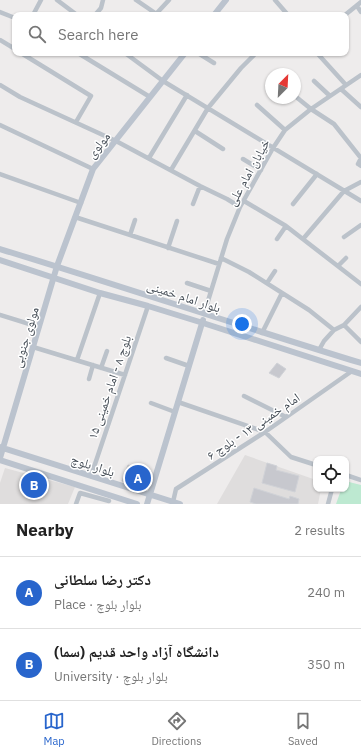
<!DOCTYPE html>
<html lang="en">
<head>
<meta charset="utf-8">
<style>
	body { margin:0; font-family:"IBM Plex Sans","Noto Naskh Arabic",sans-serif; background:#f6f6f6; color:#222 }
	.controls { position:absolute; right:12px; bottom:12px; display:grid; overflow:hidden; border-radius:8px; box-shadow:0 1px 3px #0004 }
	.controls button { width:36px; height:36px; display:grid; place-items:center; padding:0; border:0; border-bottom:1px solid #e0e0e0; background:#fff; color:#222; font:20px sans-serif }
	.compass { position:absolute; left:265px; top:68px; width:36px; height:36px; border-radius:50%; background:#fff; box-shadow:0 1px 3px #0004; rotate:24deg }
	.you { position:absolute; left:242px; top:324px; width:14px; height:14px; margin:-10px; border:3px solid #fff; border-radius:50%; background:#1a73e8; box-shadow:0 0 0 6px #1a73e833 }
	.badge { display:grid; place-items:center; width:26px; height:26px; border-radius:50%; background:#2865cc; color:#fff; font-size:13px; font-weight:700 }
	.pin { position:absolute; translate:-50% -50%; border:2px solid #fff; box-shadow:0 1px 4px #0006 }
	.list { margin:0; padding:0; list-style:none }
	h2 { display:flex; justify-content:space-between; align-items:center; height:52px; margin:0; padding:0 16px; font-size:17px }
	h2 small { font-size:13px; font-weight:400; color:#767676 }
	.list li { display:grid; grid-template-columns:26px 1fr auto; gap:12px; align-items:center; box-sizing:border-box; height:72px; padding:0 16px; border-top:1px solid #e0e0e0 }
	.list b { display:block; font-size:15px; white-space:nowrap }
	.list p { margin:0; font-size:13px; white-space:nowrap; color:#767676 }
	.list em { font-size:13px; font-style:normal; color:#767676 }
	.icon { flex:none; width:22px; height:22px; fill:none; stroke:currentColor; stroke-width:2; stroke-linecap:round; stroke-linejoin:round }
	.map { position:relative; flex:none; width:361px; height:504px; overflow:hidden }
	.search { position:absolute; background:#fff; box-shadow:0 1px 3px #0004; left:12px; right:12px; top:12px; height:44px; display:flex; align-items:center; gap:10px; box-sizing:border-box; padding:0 14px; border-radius:8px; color:#767676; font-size:15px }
	.sheet { height:196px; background:#fff }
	nav { display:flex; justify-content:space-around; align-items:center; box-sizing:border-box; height:56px; border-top:1px solid #e0e0e0; background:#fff; font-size:11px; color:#767676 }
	nav a { display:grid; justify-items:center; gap:2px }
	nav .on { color:#2865cc }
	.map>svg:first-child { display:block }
</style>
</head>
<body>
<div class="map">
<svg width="361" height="504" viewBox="0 0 361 504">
	<rect width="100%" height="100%" fill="#eeecec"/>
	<!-- education -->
	<path fill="#dfdddd" d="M245,455L316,480V489H321L318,504H217Z
		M5,468L75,487L68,504H0V483Z"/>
	<!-- green -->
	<path fill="#bde9d1" d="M349,482L361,485V504H336L341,490L346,489V485Z"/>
	<!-- building -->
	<path fill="#c7c8ce" stroke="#d0d2d7" d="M277,363L286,369L279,378L269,373Z
		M267,463L277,466L276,470L299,476L295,492L262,483Z
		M128,465L152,472L147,489L122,481Z
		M254,488L289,499L290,496L299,499L298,504H256L250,502Z"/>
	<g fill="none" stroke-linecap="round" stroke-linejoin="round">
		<!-- street -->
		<path stroke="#bbc2ca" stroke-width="4.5" d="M57,0L77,15
			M136,0L158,15
			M275,0L288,15
			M357,6L361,12
			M0,12L15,18
			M156,14L169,0
			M33,15L41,0
			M95,15L101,8L103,0
			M345,15L361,2
			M0,40L15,49
			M21,53L91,96L76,122
			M78,53L150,97
			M125,53L163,81L361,201
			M198,53L214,63
			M317,53L346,85
			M314,81L330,96
			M0,85L20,97L116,141L200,186L227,199L240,207
			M341,89L361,107
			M295,96L311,109L334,124L361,158
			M257,105L285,130
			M0,125L93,169
			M195,131L223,149
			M149,158L187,95
			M361,158L358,164L361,166
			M243,159L261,170
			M171,170L208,108L241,68L256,53
			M0,174L81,203
			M244,201L286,226L361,284
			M193,204L200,186
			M293,204L317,174
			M75,217L219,264
			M130,235L135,220
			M344,237L361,225
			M277,239L286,226
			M303,239L344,191L361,182
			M168,248L177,221
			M221,258L249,272L309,310L334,330
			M338,266L346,258
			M187,283L211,291
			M267,283L275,271
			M204,314L227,239L240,207L273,148L285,130L311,109L361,75
			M0,315L39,327
			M344,325L361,342
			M262,333L282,293
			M33,347L125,375
			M319,350L324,341L334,330L344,325L361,307
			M166,358L189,366
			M77,360L100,293
			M101,368L107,351
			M89,379L93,365
			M244,396L286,417
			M178,402L265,432L291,457L316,465
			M151,403L175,412
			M346,475L361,480
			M91,476L148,306
			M173,502L176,489L265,432L352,371
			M76,504L80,493L109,501
			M328,504L332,489"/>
		<!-- secondary -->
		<path stroke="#bbc3ce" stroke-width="6" d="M214,15L226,0
			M0,249C121,286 240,326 361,363
			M0,260L100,293L148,306L203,323L361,374
			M0,447L180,504
			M0,458L57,266L93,169L185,53
			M0,460L137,504
			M147,504L203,320"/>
	</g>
	<g text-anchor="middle" stroke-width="3" stroke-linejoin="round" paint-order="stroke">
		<!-- street labels -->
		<g font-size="13" fill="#464e57" stroke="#fff">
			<text transform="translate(98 145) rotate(-52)" y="5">مولوی</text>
			<text transform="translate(248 172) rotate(-61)" y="5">خیابان امام علی</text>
			<text transform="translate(184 296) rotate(18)" y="5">بلوار امام خمینی</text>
			<text transform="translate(25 337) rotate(-73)" y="5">مولوی جنوبی</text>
			<text transform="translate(109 387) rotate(-71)" y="5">بلوچ ۸ - امام خمینی ۱۵</text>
			<text transform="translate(253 426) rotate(-34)" y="5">امام خمینی ۱۳ - بلوچ ۶</text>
			<text transform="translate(93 465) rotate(18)" y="5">بلوار بلوچ</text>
		</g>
	</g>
</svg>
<div class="controls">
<button><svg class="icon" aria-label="locate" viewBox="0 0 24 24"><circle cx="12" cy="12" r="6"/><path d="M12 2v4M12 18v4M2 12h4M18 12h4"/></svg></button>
</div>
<svg class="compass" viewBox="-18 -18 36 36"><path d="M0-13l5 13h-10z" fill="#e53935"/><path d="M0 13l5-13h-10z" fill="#767676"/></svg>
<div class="you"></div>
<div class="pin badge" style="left:138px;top:478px">A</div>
<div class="pin badge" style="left:34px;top:485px">B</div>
<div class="search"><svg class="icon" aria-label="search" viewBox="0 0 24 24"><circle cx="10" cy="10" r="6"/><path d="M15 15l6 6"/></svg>Search here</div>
</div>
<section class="sheet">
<h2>Nearby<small>2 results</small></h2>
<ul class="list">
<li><span class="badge">A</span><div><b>دکتر رضا سلطانی</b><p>Place · بلوار بلوچ</p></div><em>240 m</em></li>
<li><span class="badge">B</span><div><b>دانشگاه آزاد واحد قدیم (سما)</b><p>University · بلوار بلوچ</p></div><em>350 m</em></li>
</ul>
</section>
<nav>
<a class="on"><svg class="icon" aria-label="map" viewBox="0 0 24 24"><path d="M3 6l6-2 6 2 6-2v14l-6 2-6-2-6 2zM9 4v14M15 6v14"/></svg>Map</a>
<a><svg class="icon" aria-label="directions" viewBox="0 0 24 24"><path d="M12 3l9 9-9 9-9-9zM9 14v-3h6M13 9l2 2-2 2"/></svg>Directions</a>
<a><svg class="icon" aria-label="saved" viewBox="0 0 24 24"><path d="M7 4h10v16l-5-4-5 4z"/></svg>Saved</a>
</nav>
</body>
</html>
